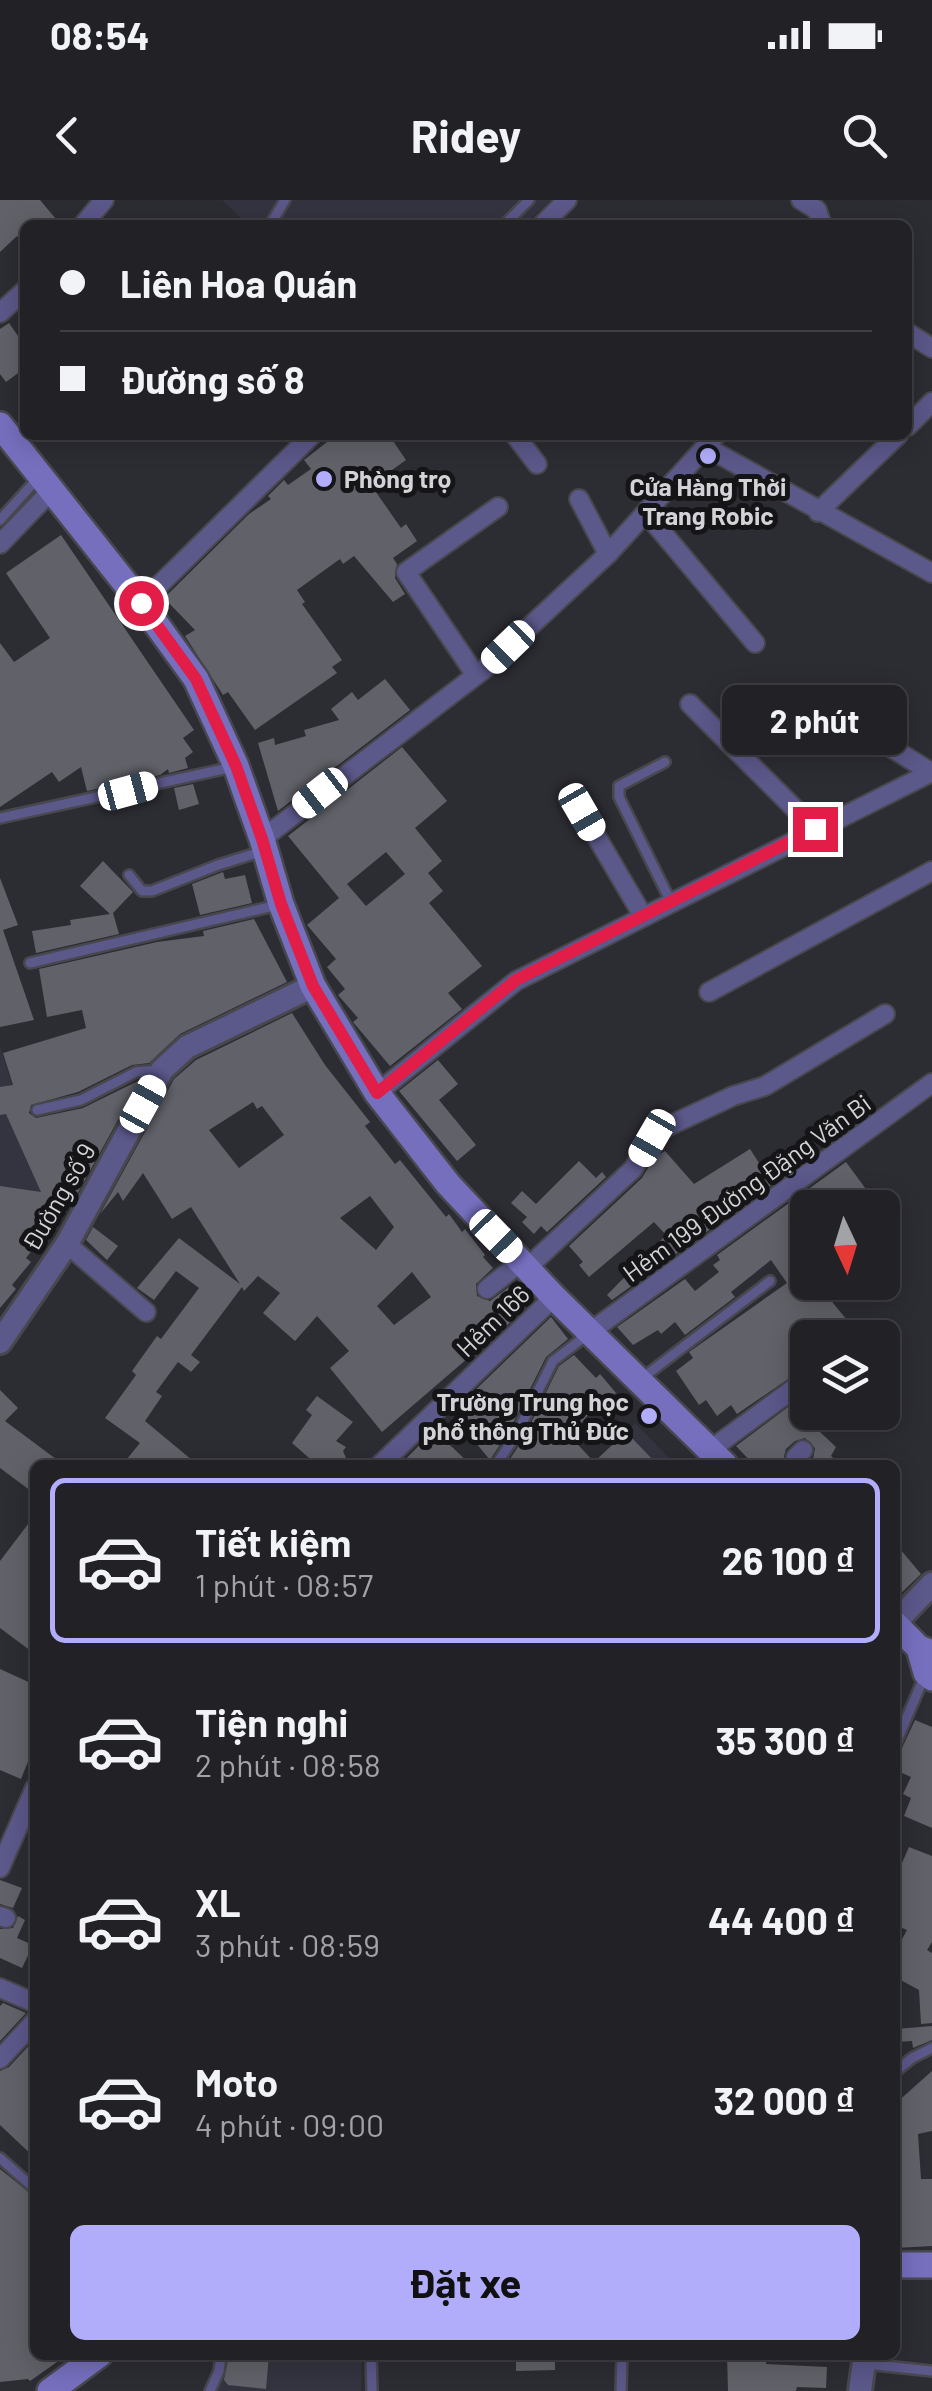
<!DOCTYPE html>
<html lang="vi">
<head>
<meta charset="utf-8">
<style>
	:root { --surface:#212126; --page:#29292e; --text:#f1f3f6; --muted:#a2a3a7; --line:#3e3e43; --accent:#b1adfa }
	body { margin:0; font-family:Barlow,sans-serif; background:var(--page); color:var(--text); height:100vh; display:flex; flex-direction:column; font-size:38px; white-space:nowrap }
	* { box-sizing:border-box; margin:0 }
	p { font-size:32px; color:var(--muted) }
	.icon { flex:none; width:55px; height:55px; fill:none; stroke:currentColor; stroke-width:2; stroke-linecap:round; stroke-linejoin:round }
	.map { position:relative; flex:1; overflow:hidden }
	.details { position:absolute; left:30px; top:1260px; width:870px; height:900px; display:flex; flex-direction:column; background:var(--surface); border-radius:15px; box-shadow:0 5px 25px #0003,0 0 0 2px var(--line) }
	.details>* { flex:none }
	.guide { position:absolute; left:20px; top:20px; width:892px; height:220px; border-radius:15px; box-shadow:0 5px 25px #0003,0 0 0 2px var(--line); display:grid; align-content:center; height:220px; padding:0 40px; background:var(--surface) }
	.needle { width:65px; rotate:176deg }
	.tools { position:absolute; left:790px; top:990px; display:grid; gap:20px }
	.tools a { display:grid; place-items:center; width:110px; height:110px; border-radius:15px; background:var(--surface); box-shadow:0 5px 25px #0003,0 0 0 2px var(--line); font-size:50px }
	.end { position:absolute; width:45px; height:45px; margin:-22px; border:12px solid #e11d48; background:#fff; box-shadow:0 0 0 5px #fff }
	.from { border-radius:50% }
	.bubble { position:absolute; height:70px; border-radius:15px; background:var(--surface); box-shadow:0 5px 25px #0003,0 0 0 2px var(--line); font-size:32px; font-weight:700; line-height:70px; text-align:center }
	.car { position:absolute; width:30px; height:60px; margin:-30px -15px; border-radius:12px; box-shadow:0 0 8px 2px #0007; background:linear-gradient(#fff 24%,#345 0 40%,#fff 0 76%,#345 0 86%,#fff 0) }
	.guide b { display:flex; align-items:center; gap:35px; height:95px; font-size:38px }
	.guide b+b { border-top:2px solid var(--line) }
	.guide i { width:25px; height:25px; background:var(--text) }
	ul { padding:18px 0 0; list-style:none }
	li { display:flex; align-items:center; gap:30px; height:165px; margin:0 20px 15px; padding:0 20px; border:5px solid transparent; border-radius:15px }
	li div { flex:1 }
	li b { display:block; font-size:38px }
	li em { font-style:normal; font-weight:700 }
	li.current { border-color:var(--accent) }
	li>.icon { width:90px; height:90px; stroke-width:1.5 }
	.cta { display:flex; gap:20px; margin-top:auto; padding:20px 40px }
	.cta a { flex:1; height:115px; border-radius:15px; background:var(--accent); color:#111; font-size:40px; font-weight:700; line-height:115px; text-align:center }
	.status { display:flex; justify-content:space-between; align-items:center; height:70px; padding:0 50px; background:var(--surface); direction:ltr }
	.status svg { height:28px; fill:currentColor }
	header { display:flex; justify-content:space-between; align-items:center; height:130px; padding:0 40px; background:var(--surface); font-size:45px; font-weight:700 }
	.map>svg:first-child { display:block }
	.built { fill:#343440 }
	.building { fill:#616169; fill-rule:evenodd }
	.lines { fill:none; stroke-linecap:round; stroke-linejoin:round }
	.service-casing { stroke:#47474d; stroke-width:14 }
	.minor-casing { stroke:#47474d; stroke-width:22 }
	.tertiary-casing { stroke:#47474d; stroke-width:28 }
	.secondary-casing { stroke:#47474d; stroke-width:30 }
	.service { stroke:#5b588a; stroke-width:9 }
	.minor { stroke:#5b588a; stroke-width:18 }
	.tertiary { stroke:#5b588a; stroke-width:22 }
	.secondary { stroke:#756fbe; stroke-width:25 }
	.route { stroke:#e11d48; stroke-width:12 }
	.poi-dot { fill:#b1adfa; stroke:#151518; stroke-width:4 }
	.labels { text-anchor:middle; stroke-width:10; stroke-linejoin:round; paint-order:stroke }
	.poi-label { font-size:25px; font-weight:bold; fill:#d3d3d7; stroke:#151518; text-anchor:start }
	.street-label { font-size:25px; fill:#d3d3d7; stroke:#151518 }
</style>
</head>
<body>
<div class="status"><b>08:54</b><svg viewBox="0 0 49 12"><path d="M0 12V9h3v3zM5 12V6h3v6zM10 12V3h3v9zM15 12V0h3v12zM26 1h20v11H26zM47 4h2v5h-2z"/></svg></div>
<header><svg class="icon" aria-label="back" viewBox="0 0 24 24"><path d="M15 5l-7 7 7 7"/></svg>Ridey<svg class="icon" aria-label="search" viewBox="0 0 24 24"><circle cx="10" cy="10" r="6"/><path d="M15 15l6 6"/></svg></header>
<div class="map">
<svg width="932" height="2191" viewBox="0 0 932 2191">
	<rect width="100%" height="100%" fill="#2c2c33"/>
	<g class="built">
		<path d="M222,0h329l-27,25h-276z"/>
		<path d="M0,846l49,157 -49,8z"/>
		<path d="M635,1223l41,42h-84z"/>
		<path d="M266,2155h96l-1,36h-146l7,-15 40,6z"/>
	</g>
	<g class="building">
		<path d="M0,0h40l21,25h-36v20l-8,-9 -17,16z"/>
		<path d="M9,123l16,23v22l-19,14 -6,-8v-45z"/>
		<path d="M336,235h14l4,7 10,-7h25l17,25 -35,25 30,43 5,-4 11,17 -24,17 4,6 -2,14 10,16 -12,8 -39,-46 -11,8 -3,-5 -43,31 8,12 -3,2 40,56 -10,7 5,6 -82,57 -27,-38 -5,3 -38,-59 10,-6 -31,-32 85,-84 22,-15 -3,-3 16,-16 4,5 23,-16 -7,-9z"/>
		<path d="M61,335l133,195 -11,8 10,14 -8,6 3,10 -19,5 -1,-4 -8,6 -73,16 -6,-24 -22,15 -7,-10 -52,35v-164l14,19 36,-24 -44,-65z"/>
		<path d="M385,479l25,31 -132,101 -20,-68 16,-5 1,7 31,-9 -2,-6 35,-10 -8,-11 21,-17 6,8z"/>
		<path d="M402,547l45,54 -32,27 27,33 -14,12 15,18 -14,12 53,63 -34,27 14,16 -72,57 -37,-44 5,-4 -20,-23 7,-6 -18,-22 9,-8 -29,-34 32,-27 -51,-62zM386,652l19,22 -39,32 -19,-22z"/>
		<path d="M193,584l6,20 -20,6 -5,-22z"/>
		<path d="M103,661l30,31 -20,21 6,21 -83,19 -4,-22 39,-6 -1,-5 40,-6 -30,-28z"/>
		<path d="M223,672l2,7 20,-4 7,28 -52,12 -8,-31z"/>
		<path d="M0,678l18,47 -15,5 31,90 -34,7z"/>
		<path d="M254,719l33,63 -107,52 -31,29 -17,2 -54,27 -47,13 -2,8 7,5 47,-10 57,-28 -65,118 -27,37 -2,-2 -20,25 5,4 -19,23 4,4 -16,19v-122l41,6 -35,-78 -6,1v-28l13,-2 -10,-32 83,-25 -4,-18 -35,7 -8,-48 118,-27 47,-6 -1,-5z"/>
		<path d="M292,813l33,52 45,57 -5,4 30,38 5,-4 46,57 3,-3 13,18 3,-3 20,26 -2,2 10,11 -17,16 1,12 13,5 19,-14 18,19 -57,55 -2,-3 -86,74 -52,-64 19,-17 -32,-35 -22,25 -32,-28 17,-20 -22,-17 -14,15 -2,-4 -51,68 9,7 -9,10 -13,-10 -22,30 6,4 -17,25 53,44h-76l18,-22 -35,-25 31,-43 -4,-4 25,-35 4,3 38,-51 -23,-17 -22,29 -17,-12 42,-50 61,46 -49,-77 -19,12 -29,-46 -20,28 -5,-9 -18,22 74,-135 22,-19zM253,902l4,7 5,-3 22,29 -45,33 -30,-38zM370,996l24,31 -18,23 -36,-32zM412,1072l19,25 -37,28 -17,-19z"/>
		<path d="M438,860l20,24 -19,16 37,45 -19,16 -58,-70z"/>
		<path d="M750,949l11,17 5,-2 11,17 -165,119 -5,-5 59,-60 -12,-13 -65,55 -10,-12 4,-3 -14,-16 73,-68 12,-20 11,-7 29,33z"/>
		<path d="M579,961l17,17 6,-6 4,5 -59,55 -6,-6 -7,8 -12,-12 5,-5 -16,-14 11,-12 14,13z"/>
		<path d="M846,962l28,38 -9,8h-57v74h8l39,48 -10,8h-37v17l-7,6 7,7v15l-6,-7 -8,-1 -57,39 -6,-9 -14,11 -11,-16 -7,5 -23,-34 17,-13 -4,-6 98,-69 -16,-23 -40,32 4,5 -50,38 -10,-13 -14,12 -3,-4 -25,15 -16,-18 68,-48 10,12 24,-19 -6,-7 7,-5 -3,-5z"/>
		<path d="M93,1027l25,19 -11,14 -21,-20z"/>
		<path d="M551,1117l17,22 -22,18 -37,74 -19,29 -29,-35 12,-16 -8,-9z"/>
		<path d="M574,1155l22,23 4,-4 16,19 -20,16 -2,-1 -24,28 24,26 32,-30 32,33h-152l17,-26 36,-73z"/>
		<path d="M0,1190l18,18 -13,13 59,44h-29v29l-35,-26z"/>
		<path d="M808,1192v20h26l-15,19 17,16 -5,9 11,9h-30l3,-17 -10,-10 -10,3 -9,8 -2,7 2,9h-32l-18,-19z"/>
		<path d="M317,1196l36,26 -17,19 10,6 -3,4 6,14h-32l-25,-22 20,-28 -6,-5z"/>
		<path d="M434,1230l17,16 20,19h-71z"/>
		<path d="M35,1315v139l-35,-26v-67z"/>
		<path d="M895,1343l26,31 -26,25z"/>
		<path d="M0,1469l35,16v59l-14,35 -21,-9z"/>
		<path d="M915,1520l17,7v101l-28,-12 7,-18 -8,-4 8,-17 -16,-7v-14l7,-8z"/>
		<path d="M909,1647l23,9v86l-5,8 5,3v70l-11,1 -2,-34 -24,-13v-25l12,-22 -12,-5v-46z"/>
		<path d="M0,1680l22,8 -9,20 -13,-4z"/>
		<path d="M18,1716l7,4 -8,18 16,7 -11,23 -22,-10v-29l13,-1z"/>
		<path d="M3,1803l23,10 -26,28v-35z"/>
		<path d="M932,1826v14l-19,8 -1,-7 -15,1 -1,-13z"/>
		<path d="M35,1839v119l-35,-33v-54l9,-4z"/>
		<path d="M932,1871v60l-14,3 3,45h11v67l-37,2v-144z"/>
		<path d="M0,1969l35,28v158h32l-37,26 -2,-2 -28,3z"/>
		<path d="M229,2155h40l-3,34 -38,-4 -4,-5z"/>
		<path d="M516,2155h39v15l-39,1z"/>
		<path d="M727,2155h39v9l61,3 -1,21 -29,-1 -1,4h-68z"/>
	</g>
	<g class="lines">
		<defs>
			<g id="service">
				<path d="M270,25l15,-25"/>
				<path d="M504,25l25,-25"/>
				<path d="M0,320l38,-42"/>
				<path d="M665,562l-46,24v11l52,105"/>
				<path d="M0,618l233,-51"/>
				<path d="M129,675l13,16h10l66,-26 45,-14"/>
				<path d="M30,763l248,-58"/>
				<path d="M37,910l44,-10 55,-28 23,-2"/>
				<path d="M641,1179l129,-98"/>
				<path d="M496,1265l20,-30 37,-74 34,-26"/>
				<path d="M895,1545l30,-70"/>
				<path d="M895,1872l17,-14 20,-10"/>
				<path d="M0,1958l35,31"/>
				<path d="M371,2155l1,36"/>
				<path d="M866,2164l66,7"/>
				<path d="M210,2191l9,-20 2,-16"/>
				<path d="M621,2191l1,-36"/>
			</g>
			<g id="minor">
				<path d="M801,0l16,10 5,15"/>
				<path d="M83,25l21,-25"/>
				<path d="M542,25l25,-25"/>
				<path d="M0,113l25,-23"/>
				<path d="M908,133l24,15"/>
				<path d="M908,226l24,-24"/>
				<path d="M515,235l22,29"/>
				<path d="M706,247l226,126"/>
				<path d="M579,299l29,55"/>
				<path d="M818,312l80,-77"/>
				<path d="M646,313l109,130"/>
				<path d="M0,344l50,-52"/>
				<path d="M141,403l171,-168"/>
				<path d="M475,474l-69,-102 92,-65"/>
				<path d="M816,501l113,70"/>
				<path d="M690,504l125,125"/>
				<path d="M582,612l61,104"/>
				<path d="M262,639l221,-169 125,-116 108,-119"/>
				<path d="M709,792l223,-121"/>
				<path d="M377,893l139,-112 416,-209"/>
				<path d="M67,1044l79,68"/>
				<path d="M527,1068l106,-99 19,-31 10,-9 71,-33 32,-10 120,-72"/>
				<path d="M487,1089l34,-27"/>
				<path d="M590,1132l342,-249"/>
				<path d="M710,1250l86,-63"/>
				<path d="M380,1265l174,-168"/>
				<path d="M800,1265l-4,-8 7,-7"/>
				<path d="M0,1668l35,-80"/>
				<path d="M0,1716l6,2"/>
				<path d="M0,1788l35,15"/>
				<path d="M0,1859l35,-38"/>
			</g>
			<g id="tertiary">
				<path d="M0,1142l67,-98 95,-174 25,-23 126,-61"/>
				<path d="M895,1423l37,-39"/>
				<path d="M860,2191l5,-36"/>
			</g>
			<g id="secondary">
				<path d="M0,225l141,178 55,76 40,87 26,73 19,65 32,82 64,107 71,91 106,113 171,168"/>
				<path d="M895,1424l24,24 13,5"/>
				<path d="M919,1448l7,25 6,5"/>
				<path d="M895,2065h37"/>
				<path d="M50,2191l49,-36"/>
			</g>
		</defs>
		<use href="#service" class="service-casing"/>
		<use href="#minor" class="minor-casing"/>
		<use href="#tertiary" class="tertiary-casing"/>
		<use href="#secondary" class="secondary-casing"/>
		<use href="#service" class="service"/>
		<use href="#minor" class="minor"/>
		<use href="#tertiary" class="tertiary"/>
		<use href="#secondary" class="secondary"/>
	</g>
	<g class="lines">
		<path class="route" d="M141,403l55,76 40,87 26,73 19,65 32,82 64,107 139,-113 299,-151"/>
	</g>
	<g class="poi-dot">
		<circle cx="708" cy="256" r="10"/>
		<circle cx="324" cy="279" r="10"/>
		<circle cx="649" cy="1216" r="10"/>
	</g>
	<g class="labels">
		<g class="poi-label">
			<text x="344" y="288">Phòng trọ</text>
			<text x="708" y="296" text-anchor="middle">Cửa Hàng Thời<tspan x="708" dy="29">Trang Robic</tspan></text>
			<text x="629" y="1211" text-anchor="end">Trường Trung học<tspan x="629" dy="29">phổ thông Thủ Đức</tspan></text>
		</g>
		<g class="street-label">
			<text transform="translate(747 988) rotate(-36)" y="9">Hẻm 199 Đường Đặng Văn Bi</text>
			<text transform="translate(59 997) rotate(-60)" y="9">Đường số 9</text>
			<text transform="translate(493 1121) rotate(-44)" y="9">Hẻm 166</text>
		</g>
	</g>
</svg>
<div class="tools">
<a><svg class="needle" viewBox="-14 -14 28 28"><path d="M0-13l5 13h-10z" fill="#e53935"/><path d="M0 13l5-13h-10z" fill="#a2a3a7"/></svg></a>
<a><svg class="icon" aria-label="layers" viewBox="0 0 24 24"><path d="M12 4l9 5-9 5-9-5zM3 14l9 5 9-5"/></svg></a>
</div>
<i class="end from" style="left:141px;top:403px"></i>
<i class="end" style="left:815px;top:629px"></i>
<div class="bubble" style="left:722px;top:485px;width:185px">2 phút</div>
<i class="car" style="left:508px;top:447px;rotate:226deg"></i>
<i class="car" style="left:128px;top:591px;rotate:75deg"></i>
<i class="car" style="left:320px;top:593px;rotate:232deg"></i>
<i class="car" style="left:582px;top:612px;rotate:150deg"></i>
<i class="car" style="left:143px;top:904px;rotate:29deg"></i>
<i class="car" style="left:652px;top:938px;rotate:210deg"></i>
<i class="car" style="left:496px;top:1036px;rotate:136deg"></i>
<div class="guide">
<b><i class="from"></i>Liên Hoa Quán</b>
<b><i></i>Đường số 8</b>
</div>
<section class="details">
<ul>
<li class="current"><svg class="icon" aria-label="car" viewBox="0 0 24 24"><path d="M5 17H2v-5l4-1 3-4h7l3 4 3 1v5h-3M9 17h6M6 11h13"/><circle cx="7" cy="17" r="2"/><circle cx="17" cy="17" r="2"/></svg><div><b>Tiết kiệm</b><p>1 phút · 08:57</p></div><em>26 100 ₫</em></li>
<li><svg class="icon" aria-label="car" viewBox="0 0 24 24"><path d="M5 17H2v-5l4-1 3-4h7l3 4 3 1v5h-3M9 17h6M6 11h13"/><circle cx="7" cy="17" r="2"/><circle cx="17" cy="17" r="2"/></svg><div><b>Tiện nghi</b><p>2 phút · 08:58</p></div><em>35 300 ₫</em></li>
<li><svg class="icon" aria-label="car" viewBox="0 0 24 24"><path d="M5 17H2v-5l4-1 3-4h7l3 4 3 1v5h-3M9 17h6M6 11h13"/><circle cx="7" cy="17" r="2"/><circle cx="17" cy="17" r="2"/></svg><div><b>XL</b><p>3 phút · 08:59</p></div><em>44 400 ₫</em></li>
<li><svg class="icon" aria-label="car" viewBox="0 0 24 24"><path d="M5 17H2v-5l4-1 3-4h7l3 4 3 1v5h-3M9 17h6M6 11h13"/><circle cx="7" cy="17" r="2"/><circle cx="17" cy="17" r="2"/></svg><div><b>Moto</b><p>4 phút · 09:00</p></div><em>32 000 ₫</em></li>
</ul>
<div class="cta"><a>Đặt xe</a></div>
</section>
</div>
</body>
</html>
